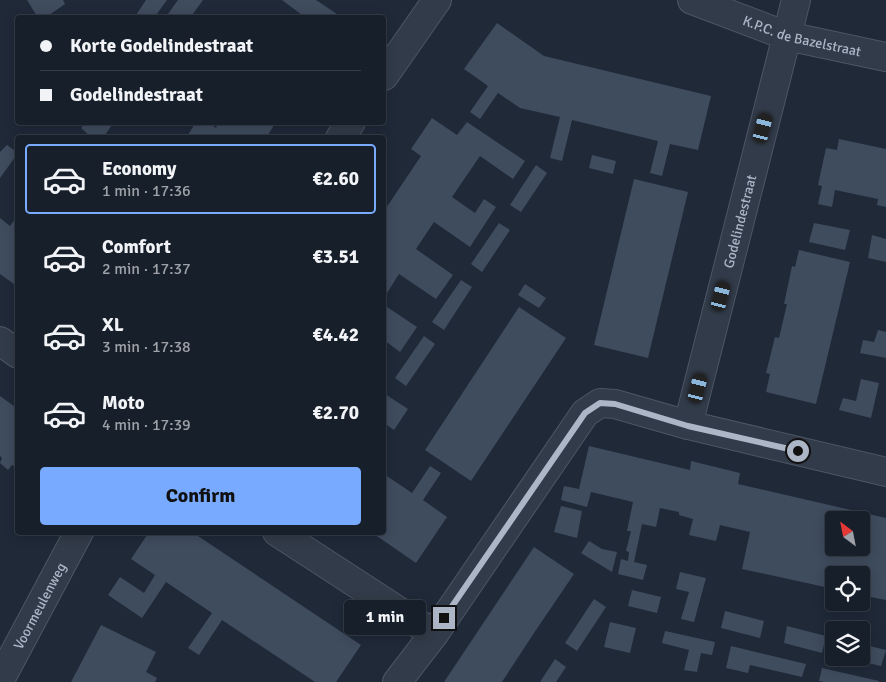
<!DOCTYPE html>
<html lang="en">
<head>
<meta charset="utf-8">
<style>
	:root { --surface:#171f2a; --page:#202732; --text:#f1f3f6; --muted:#9ea2a8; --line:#363d47; --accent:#78abff }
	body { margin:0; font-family:Signika,sans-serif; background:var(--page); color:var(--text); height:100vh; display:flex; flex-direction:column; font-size:19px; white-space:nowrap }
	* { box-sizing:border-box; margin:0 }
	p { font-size:16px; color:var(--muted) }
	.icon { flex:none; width:28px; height:28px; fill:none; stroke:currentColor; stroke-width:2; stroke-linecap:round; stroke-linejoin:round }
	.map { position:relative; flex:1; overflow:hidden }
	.side { position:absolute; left:15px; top:135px; width:371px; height:400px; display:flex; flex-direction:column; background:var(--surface); border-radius:5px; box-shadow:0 2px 12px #0003,0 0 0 1px var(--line) }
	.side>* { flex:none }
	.guide { position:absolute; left:15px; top:15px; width:371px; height:110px; border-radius:5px; box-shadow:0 2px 12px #0003,0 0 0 1px var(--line); display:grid; align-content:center; height:110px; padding:0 25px; background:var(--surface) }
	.needle { width:32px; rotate:328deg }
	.tools { position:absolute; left:825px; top:511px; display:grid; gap:10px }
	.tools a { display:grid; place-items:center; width:45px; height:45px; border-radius:5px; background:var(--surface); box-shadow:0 2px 12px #0003,0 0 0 1px var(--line); font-size:25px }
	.end { position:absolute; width:22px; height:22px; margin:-11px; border:6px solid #acb6c6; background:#111; box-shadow:0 0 0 2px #111 }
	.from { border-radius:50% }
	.bubble { position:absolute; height:35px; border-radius:5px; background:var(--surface); box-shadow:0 2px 12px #0003,0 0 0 1px var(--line); font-size:16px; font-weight:700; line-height:35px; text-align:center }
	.car { position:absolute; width:15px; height:30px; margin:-15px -8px; border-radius:6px; box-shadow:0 0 4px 1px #0007; background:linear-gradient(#222 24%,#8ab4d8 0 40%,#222 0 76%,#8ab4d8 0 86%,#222 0) }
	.guide b { display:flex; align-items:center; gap:18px; height:48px; font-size:19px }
	.guide b+b { border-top:1px solid var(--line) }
	.guide i { width:12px; height:12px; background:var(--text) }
	ul { padding:9px 0 0; list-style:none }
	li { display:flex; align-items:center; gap:15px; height:70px; margin:0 10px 8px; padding:0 15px; border:2px solid transparent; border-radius:5px }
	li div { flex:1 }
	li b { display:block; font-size:19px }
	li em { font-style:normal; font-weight:700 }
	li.current { border-color:var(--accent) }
	li>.icon { width:45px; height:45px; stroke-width:1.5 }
	.cta { display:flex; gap:10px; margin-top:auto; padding:10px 25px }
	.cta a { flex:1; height:58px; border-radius:5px; background:var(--accent); color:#111; font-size:20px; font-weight:700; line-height:58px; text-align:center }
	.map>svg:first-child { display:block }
	.building { fill:#3f4c5e; fill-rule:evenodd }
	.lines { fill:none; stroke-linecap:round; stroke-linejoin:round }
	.minor-casing { stroke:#4d5664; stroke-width:30 }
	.minor { stroke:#323b49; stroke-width:28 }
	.route { stroke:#acb6c6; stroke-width:6 }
	.labels { text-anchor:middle; stroke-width:4; stroke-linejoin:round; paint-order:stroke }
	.street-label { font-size:14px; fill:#acb6c6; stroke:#18212d }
</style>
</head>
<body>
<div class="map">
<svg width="886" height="682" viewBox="0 0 886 682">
	<rect width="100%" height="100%" fill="#1f2938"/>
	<g class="building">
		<path d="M27,0h36l2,4 -20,14h-7z"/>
		<path d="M146,0h21l-13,18h-20z"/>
		<path d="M178,0h25l-13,18h-17l-5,-4z"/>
		<path d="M282,0h34l27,18h-37z"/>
		<path d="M497,23l47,33 167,40 -13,54 -28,-6 -8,32 -12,-3 8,-32 -86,-21 -10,41 -12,-3 10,-41 -40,-9 -22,-15 -18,26 -10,-7 18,-26 -24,-17z"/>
		<path d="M432,118l25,17 10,-13 58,39 -12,18 -33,-23 -28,41 23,16 9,-14 12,8 -26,40 -36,-25 -18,27 37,26 -17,24 -37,-25 -15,24v-87l37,-55 -10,-7z"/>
		<path d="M86,122h28l-11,16h-11l-11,-10z"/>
		<path d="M196,122h11l9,6 3,-6h57l-10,16h-80z"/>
		<path d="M839,139l47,10v58l-9,-2 1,-6 -43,-9 -3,17 -14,-3 4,-18 -4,-1 8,-37 11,2z"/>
		<path d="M7,145l11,8 -18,25v-26z"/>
		<path d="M592,155l24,6 -3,13 -24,-6z"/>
		<path d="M536,165l11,8 -26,39 -11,-7z"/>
		<path d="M634,179l54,13 -40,166 -54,-13z"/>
		<path d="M18,215v72l-18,-13v-56l10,8z"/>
		<path d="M499,223l11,7 -28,42 -11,-8z"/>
		<path d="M814,223l36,7 -5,20 -36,-8z"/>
		<path d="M872,235l14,4v23l-18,-4z"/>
		<path d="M799,250l51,12 -34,142 -50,-12 4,-18 -4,-1 9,-36 4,1 8,-34h-3l8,-38 3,1z"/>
		<path d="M461,280l11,7 -28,43 -12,-8z"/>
		<path d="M525,284l21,14 -7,10 -21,-13z"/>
		<path d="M384,305l33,22 -17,25 -16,-12z"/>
		<path d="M519,307l47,31 -95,143 -46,-31z"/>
		<path d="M878,330l8,2v26l-26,-5 3,-13 11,2z"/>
		<path d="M424,336l11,8 -29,42 -11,-8z"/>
		<path d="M861,379l18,4 -8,35 -32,-8 4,-12 13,3z"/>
		<path d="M385,394l23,15 -14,21 -10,-7v-27z"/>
		<path d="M0,396l18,13v60l-6,-4 -4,5 -8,-7 2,-5 -2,-2z"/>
		<path d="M589,446l101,24 1,-9 49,12 -2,11 148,34v82l-25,-5v-20h-27v14l-92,-20 8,-37 -30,-7 -4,16 -27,-6 4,-16 -14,-4v-3l-19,-4 -4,19 -14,-3 -8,38 13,3 -4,15 -25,-6 3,-15 7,2 1,-9 -3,-1 5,-20h-4l6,-29 -42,-10 -4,15 -26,-7 3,-14 15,3zM834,520h27v28h-27z"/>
		<path d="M430,466l11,7 -18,27 24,17 -31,46 -45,-31h13v-58l28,19z"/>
		<path d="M561,506l21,5 -5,27 -23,-6z"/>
		<path d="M149,532h43l169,113 -25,37h-21l-93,-62 -23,35 -11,-7 24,-35 -46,-31 -24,36 -34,-23 12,-18 24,16 11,-18 -24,-16z"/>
		<path d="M589,541l13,8 15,3 -5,20 -31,-19z"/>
		<path d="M534,547l40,27 -40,59 -32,49h-58z"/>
		<path d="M680,572l26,6 -12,44 -13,-3 8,-27 -13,-3z"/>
		<path d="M632,590l29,7 -4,16 -29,-7z"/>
		<path d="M594,599l12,8 -29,44 -12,-8z"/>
		<path d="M725,611l39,10 -4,17 -39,-10z"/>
		<path d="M610,622l26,6 -6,25 -26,-6z"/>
		<path d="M101,625l55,27 -10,20 11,6 -2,4h-84z"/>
		<path d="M787,626l39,10 -4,17 -38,-10z"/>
		<path d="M665,631l50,11 -3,13 -11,-2 -4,19 -13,-2 5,-20 -27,-7z"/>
		<path d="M861,644l25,6 -5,16 -36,-8h16z"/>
		<path d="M731,646l75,18 -4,13 -52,-12 -2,8 -22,-5z"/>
		<path d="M555,659l11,8 -10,15h-16z"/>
		<path d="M822,668l57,13v1h-55l-5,-1z"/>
	</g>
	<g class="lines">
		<defs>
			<g id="minor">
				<path id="s1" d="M692,0l95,36 99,21"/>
				<path d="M384,76l53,-76"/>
				<path d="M340,138l11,-16"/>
				<path d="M0,341l18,13"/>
				<path id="s2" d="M688,425l108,-425"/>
				<path d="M277,532l157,102"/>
				<path id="s3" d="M0,680l79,-148"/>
				<path d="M397,682l37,-48 151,-221 15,-10 15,1 73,21 198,47"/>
			</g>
		</defs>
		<use href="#minor" class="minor-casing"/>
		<use href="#minor" class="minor"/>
	</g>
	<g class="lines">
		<path class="route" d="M444,618l141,-205 15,-10 15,1 73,22 110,25"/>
	</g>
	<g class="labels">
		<g class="street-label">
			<text dy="5" stroke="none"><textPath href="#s1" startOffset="116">K.P.C. de Bazelstraat</textPath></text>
			<text dy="5" stroke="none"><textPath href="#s2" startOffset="210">Godelindestraat</textPath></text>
			<text dy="5" stroke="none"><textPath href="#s3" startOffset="84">Voormeulenweg</textPath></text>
		</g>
	</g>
</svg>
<div class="tools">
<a><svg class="needle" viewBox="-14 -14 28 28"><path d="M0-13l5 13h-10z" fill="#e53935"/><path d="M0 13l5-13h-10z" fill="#9ea2a8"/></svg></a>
<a><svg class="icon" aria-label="locate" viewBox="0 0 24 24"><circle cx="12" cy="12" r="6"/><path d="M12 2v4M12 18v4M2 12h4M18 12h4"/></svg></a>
<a><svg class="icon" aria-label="layers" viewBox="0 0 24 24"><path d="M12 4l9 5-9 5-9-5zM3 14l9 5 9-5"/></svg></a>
</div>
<i class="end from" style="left:798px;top:451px"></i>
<i class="end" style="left:444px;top:618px"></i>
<div class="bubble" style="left:344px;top:600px;width:82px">1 min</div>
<i class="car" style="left:763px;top:128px;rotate:14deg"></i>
<i class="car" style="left:721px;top:296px;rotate:14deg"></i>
<i class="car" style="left:698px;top:388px;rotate:14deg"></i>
<div class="guide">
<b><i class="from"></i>Korte Godelindestraat</b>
<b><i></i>Godelindestraat</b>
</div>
<section class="side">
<ul>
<li class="current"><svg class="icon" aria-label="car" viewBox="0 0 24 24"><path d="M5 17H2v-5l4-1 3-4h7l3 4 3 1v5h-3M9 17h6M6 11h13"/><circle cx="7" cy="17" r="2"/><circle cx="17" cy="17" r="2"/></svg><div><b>Economy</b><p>1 min · 17:36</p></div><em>€2.60</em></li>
<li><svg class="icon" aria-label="car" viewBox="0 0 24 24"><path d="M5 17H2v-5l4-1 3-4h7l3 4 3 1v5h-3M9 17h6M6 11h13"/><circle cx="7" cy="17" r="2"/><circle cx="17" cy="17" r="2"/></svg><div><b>Comfort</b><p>2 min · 17:37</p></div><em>€3.51</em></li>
<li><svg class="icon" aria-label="car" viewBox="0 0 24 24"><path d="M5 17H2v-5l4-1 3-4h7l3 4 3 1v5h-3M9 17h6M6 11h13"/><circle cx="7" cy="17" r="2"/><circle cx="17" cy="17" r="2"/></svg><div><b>XL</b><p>3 min · 17:38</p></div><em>€4.42</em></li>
<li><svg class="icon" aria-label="car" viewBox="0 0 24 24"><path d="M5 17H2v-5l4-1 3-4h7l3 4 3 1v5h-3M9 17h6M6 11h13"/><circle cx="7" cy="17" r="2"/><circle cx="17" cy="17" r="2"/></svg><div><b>Moto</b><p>4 min · 17:39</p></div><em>€2.70</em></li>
</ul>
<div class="cta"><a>Confirm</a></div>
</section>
</div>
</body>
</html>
